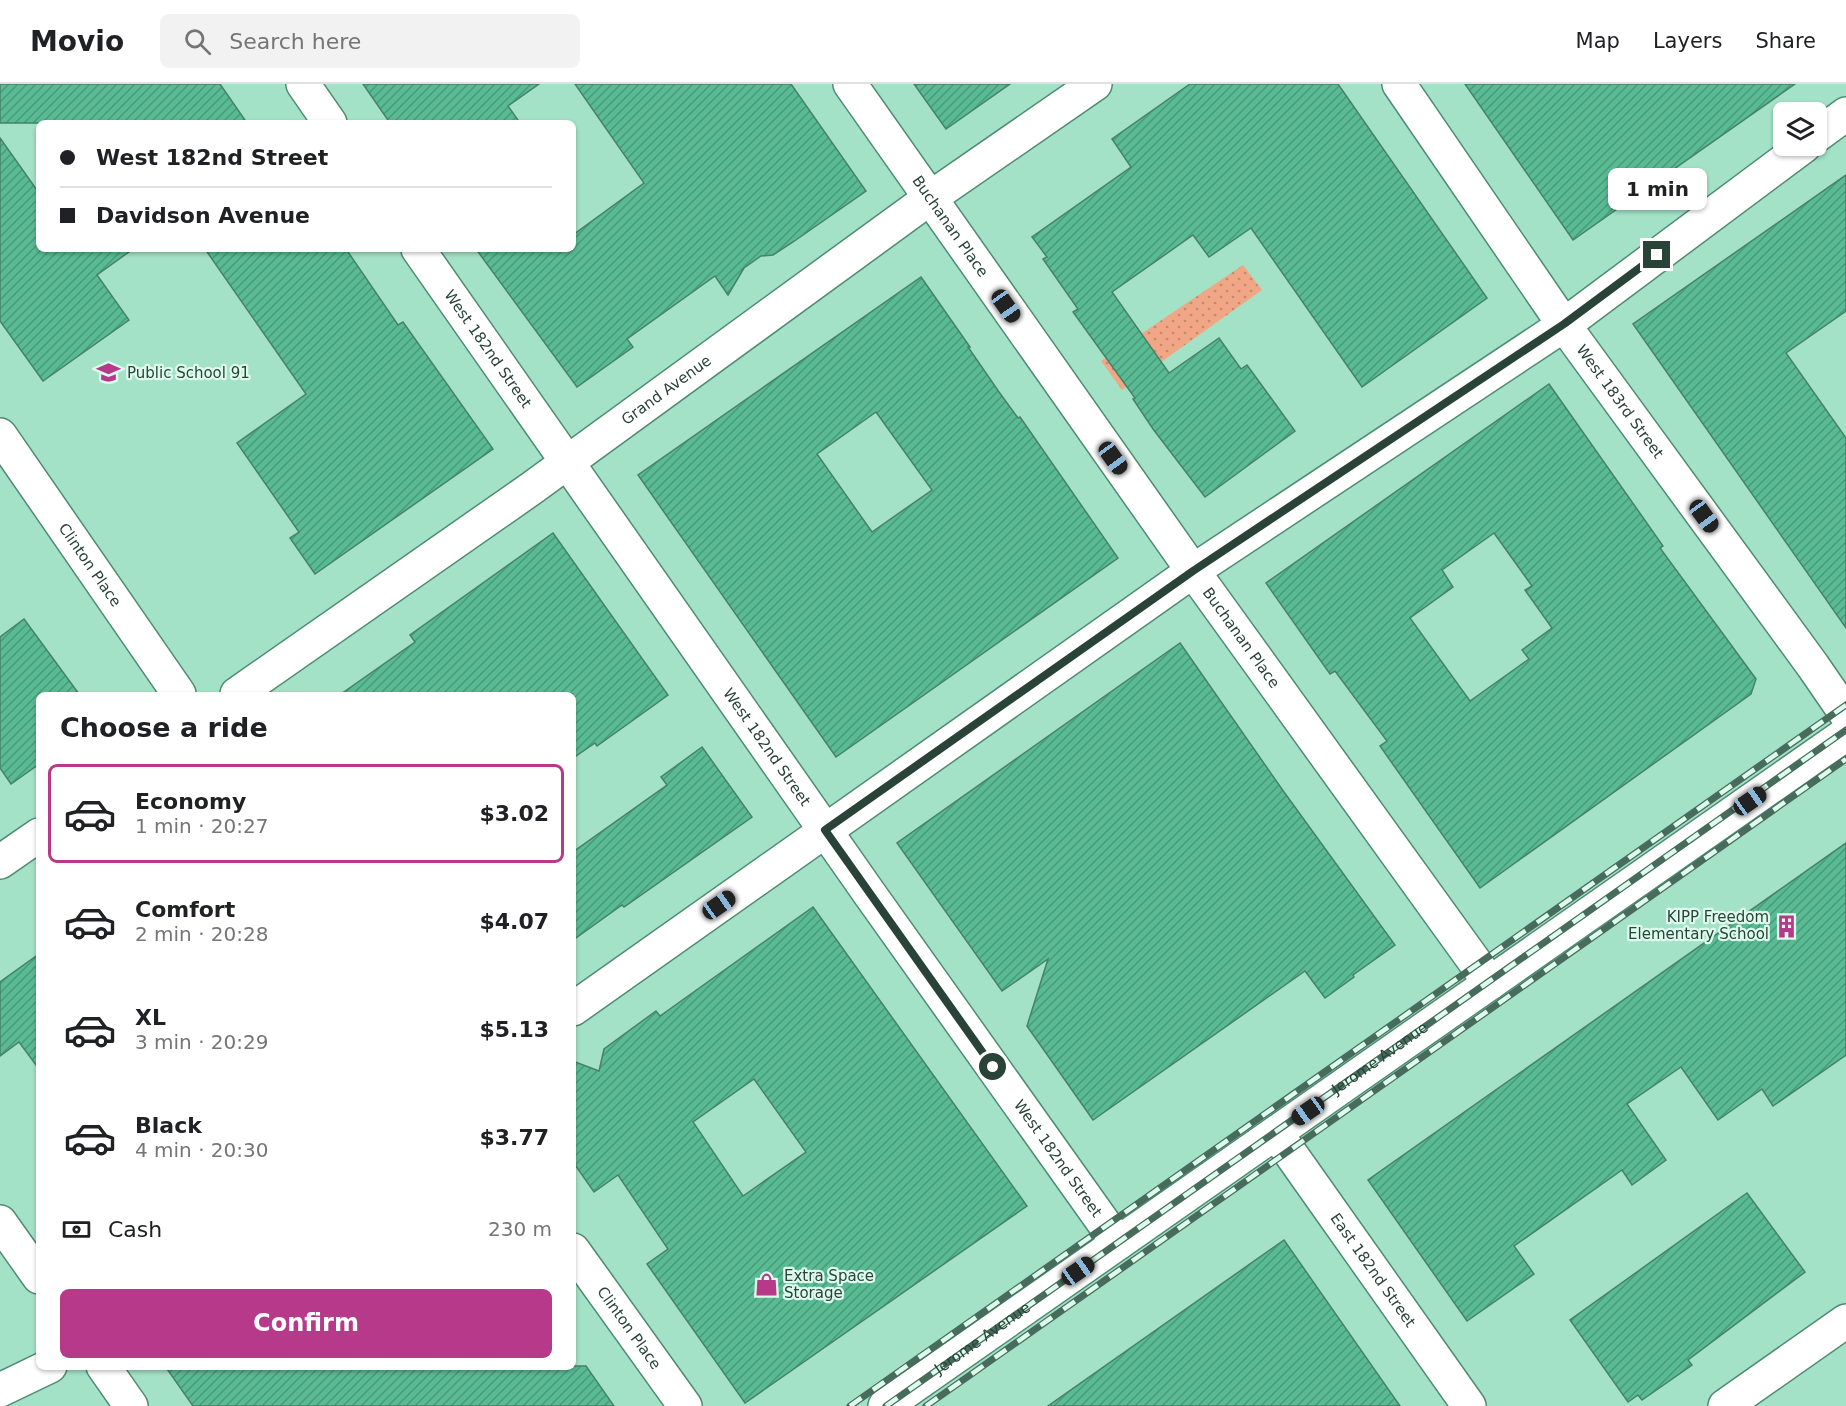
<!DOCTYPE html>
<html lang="en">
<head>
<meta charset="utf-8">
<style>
	:root { --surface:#fff; --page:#f2f2f2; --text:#202124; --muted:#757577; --line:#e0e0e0; --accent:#b73a8a }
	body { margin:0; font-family:"DejaVu Sans",sans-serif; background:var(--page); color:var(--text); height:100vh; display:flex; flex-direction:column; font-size:22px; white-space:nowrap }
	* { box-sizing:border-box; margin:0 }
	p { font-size:20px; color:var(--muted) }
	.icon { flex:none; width:33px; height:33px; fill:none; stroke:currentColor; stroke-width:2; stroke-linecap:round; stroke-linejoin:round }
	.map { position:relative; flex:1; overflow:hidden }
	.drawer { position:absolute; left:36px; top:608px; width:540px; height:678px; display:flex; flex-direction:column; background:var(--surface); border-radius:9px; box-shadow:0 2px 4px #0004 }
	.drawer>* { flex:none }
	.top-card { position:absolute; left:36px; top:36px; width:540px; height:132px; border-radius:9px; box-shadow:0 2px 4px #0004; display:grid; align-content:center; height:132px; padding:0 24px; background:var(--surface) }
	.tools { position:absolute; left:1773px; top:18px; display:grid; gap:12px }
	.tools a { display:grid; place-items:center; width:54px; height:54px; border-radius:9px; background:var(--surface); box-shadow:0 2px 4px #0004; font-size:30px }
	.end { position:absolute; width:27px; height:27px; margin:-14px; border:8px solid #294338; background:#fff; box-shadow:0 0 0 3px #fff }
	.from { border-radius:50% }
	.bubble { position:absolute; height:42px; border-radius:9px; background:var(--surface); box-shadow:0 2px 4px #0004; font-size:20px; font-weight:600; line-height:42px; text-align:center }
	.car { position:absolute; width:18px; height:36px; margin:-18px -9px; border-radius:8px; box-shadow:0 0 4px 2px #0007; background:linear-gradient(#222 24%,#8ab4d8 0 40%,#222 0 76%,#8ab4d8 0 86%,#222 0) }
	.top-card b { display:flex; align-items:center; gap:21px; height:57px; font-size:22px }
	.top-card b+b { border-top:2px solid var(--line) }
	.top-card i { width:15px; height:15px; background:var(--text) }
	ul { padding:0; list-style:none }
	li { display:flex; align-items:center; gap:18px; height:99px; margin:0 12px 9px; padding:0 12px; border:3px solid transparent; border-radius:9px }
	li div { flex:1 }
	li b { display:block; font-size:22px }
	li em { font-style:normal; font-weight:600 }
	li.current { border-color:var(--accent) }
	li>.icon { width:54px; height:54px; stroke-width:1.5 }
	h2 { padding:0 24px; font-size:27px; line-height:72px }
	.pay { display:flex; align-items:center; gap:15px; height:66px; padding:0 24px; font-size:22px }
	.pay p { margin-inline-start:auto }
	.action { display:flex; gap:12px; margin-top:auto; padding:12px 24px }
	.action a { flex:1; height:69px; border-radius:9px; background:var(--accent); color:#fff; font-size:24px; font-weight:600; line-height:69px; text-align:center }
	header { display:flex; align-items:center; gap:36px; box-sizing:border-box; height:84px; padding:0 30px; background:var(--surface); border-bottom:2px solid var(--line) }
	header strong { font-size:28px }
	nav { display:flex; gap:33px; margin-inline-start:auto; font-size:21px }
	.search { width:420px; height:54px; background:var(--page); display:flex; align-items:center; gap:15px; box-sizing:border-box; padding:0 21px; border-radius:9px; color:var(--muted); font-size:22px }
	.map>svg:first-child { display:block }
	.green { fill:url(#green-dots) }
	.building { fill:url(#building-hatch); stroke:#468269; stroke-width:1.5; fill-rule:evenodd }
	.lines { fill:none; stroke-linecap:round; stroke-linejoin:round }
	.minor-casing { stroke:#4f8b72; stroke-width:36 }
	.secondary-casing { stroke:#4f8b72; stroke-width:36 }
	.minor { stroke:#fff; stroke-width:33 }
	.secondary { stroke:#fff; stroke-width:33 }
	.rail-casing { stroke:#486c5c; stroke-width:7 }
	.rail { stroke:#dcfbec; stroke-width:4.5; stroke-dasharray:14; stroke-linecap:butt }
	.route { stroke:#294338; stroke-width:8 }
	.labels { text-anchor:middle; stroke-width:4.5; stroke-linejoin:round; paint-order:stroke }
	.street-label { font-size:15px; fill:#294338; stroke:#dcfbec }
	.poi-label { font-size:15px; fill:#294338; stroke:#dcfbec; text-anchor:start }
</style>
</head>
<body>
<header>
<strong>Movio</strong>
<div class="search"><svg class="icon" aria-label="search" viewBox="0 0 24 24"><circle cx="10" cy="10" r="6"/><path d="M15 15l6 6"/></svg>Search here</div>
<nav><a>Map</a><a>Layers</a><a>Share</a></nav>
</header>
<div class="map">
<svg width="1846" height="1322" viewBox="0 0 1846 1322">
	<defs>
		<pattern id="green-dots" width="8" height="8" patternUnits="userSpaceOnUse" patternTransform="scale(1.5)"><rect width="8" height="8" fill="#f1a786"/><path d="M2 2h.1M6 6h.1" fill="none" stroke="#c38a6f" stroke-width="1.8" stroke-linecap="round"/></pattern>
		<pattern id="building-hatch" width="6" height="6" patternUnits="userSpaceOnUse" patternTransform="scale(1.5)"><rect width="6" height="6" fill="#59bb94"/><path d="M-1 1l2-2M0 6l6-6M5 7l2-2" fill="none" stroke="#4a9a7a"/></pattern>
	</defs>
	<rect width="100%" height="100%" fill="#a3e2c6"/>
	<path class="green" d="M1243,181l19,25 -140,100 -21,-29z"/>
	<g class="building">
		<path d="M0,0h220l27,39h-247z"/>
		<path d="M363,0h176l-31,22 12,17h-130z"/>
		<path d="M575,0h216l75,107 -73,51 -20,13 -12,1 -17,12 -16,27 -13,-19 -88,63 6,8 -56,40 -101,-138h97v-14l71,-52z"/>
		<path d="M914,0h96l-64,45z"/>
		<path d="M1190,0h148l149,214 -125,89 -111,-159 -42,29 -16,-22 -81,57 57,81 50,-35 22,31 6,-4 48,66 -90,66 -52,-68 -20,-30 2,-1 -62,-86 5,-3 -35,-50 4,-2 -15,-20 99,-70 -19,-28z"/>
		<path d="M1465,0h330l-222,156z"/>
		<path d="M0,54l39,55v56h94l-36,26 32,45 -86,61 -43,-60z"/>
		<path d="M1846,91v136l-60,42 60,85v190l-213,-304z"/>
		<path d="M205,165h141l52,76 5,-3 90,127 -178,125 -25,-36 9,-6 -62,-89 69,-49z"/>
		<path d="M921,193l49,70h-2l31,45 19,26 2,-1 98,141 -282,199 -198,-282zM876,328l56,78 -60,42 -55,-78z"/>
		<path d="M1549,300l114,162 -3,2 96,131 -5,15 -271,194 -100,-142 7,-5 -52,-70 -5,3 -64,-91zM1494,449l38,53 -7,4 27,38 -30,22 7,9 -59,42 -60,-83 43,-31 -11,-17z"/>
		<path d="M553,449l115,162 -71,51 -2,-3 -22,15v-64h-232l74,-52 -5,-7z"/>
		<path d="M24,535l55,75h-40v70l-28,20 -11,-16v-131z"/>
		<path d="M1180,559l104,149 111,153 -42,30 1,2 -29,21 -20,-27 -212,149 -66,-94 21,-67 -46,32 -105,-148z"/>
		<path d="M702,663l50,70 -128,90 -2,-2 -49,35v-88l94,-67 -6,-8z"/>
		<path d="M1846,759v212l-73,51 -11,-17 -44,31 -37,-53 -54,37 39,56 -34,25 -10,-15 -108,76 20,28 -67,47 -99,-141z"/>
		<path d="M813,823l214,299 -282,197 -98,-139 21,-15 -50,-74 -24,17 -21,-30v-101l26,10 5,-22 52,-38 4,5zM754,995l52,73 -63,44 -50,-74z"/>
		<path d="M39,870v115l-20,-27 -19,14v-74z"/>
		<path d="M1747,1109l58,79 -117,88 4,5 -50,35 -4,-5 -10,7 -58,-82z"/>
		<path d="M1284,1156l116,166h-352z"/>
		<path d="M165,1282h421l28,40h-421z"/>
	</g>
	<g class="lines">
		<defs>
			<g id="minor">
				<path d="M303,0l27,39"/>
				<path id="s1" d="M850,0l343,487 297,412"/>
				<path id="s2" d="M1399,0l165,241 249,341 33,48"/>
				<path d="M1816,52l30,-22"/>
				<path id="s3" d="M418,165l451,644 249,350"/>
				<path id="s4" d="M0,351l179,259"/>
				<path id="s5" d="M237,610l295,-206 398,-290 165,-114"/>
				<path d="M0,778l39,-27"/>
				<path d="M573,925l620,-438 371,-246 240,-179"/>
				<path id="s6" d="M1276,1049l193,273"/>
				<path d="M0,1138l39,55"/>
				<path id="s7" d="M573,1166l112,156"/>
				<path d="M103,1282l28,40"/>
				<path d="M0,1306l50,-24"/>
				<path d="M1725,1322l121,-85"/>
			</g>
			<path id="secondary" d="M885,1322l961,-672"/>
		</defs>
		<use href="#minor" class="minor-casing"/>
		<use href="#secondary" class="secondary-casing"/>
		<use href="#minor" class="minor"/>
		<use href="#secondary" class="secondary"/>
		<defs>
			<g id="rail">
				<path d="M850,1322l996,-701"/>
				<path id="s8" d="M886,1322l960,-676"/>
				<path d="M926,1322l920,-647"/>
			</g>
		</defs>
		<use href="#rail" class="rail-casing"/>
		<use href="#rail" class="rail"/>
	</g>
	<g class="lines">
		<path class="route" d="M993,983l-168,-237 368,-259 371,-247 93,-69"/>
	</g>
	<defs>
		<symbol id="school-bare" viewBox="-9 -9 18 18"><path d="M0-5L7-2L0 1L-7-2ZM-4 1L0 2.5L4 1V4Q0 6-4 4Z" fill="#b73a8a" stroke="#dcfbec" stroke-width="2.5" paint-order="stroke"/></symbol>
		<symbol id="building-bare" viewBox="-9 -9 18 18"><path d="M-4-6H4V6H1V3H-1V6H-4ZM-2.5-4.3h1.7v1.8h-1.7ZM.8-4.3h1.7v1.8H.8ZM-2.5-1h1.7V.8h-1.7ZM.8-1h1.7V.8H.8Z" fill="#b73a8a" stroke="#dcfbec" stroke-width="2.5" paint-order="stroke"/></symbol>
		<symbol id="shop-bare" viewBox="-9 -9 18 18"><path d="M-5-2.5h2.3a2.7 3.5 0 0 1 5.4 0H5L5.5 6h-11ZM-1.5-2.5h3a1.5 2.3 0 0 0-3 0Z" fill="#b73a8a" stroke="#dcfbec" stroke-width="2.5" paint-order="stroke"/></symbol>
	</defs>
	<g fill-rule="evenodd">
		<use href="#school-bare" x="92" y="272" width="33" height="33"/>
		<use href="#building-bare" x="1770" y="826" width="33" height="33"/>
		<use href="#shop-bare" x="750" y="1184" width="33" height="33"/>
	</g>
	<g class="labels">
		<g class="street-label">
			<text dy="5" stroke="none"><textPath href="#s1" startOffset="174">Buchanan Place</textPath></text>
			<text dy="5" stroke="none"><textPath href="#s3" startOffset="122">West 182nd Street</textPath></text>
			<text dy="5" stroke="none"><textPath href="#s5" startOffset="526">Grand Avenue</textPath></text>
			<text dy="5" stroke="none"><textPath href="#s2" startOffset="387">West 183rd Street</textPath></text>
			<text dy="5" stroke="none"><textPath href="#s4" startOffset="158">Clinton Place</textPath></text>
			<text dy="5" stroke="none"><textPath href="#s1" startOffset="678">Buchanan Place</textPath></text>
			<text dy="5" stroke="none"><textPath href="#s3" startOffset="608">West 182nd Street</textPath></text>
			<text dy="5" stroke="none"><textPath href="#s8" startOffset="604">Jerome Avenue</textPath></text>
			<text dy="5" stroke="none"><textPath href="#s3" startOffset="1112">West 182nd Street</textPath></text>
			<text dy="5" stroke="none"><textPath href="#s6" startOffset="168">East 182nd Street</textPath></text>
			<text dy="5" stroke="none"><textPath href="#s7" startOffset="96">Clinton Place</textPath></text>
			<text dy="5" stroke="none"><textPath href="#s8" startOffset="118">Jerome Avenue</textPath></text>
		</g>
		<g class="poi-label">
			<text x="127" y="294">Public School 91</text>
			<text x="1769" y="838" text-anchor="end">KIPP Freedom<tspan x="1769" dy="17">Elementary School</tspan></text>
			<text x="784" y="1197">Extra Space<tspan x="784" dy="17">Storage</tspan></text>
		</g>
	</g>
</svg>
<div class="tools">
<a><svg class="icon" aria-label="layers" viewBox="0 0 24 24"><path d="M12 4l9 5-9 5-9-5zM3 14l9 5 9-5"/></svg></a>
</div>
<i class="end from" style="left:993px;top:983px"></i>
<i class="end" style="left:1657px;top:171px"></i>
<div class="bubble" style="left:1608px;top:84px;width:99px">1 min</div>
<i class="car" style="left:1006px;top:222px;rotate:145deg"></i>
<i class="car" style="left:1113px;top:374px;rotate:144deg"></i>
<i class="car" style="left:1704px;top:432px;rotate:144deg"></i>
<i class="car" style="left:1750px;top:717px;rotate:55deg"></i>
<i class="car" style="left:719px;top:821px;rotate:55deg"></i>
<i class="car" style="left:1308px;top:1027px;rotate:235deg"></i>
<i class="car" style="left:1078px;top:1187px;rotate:55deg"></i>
<div class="top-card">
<b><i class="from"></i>West 182nd Street</b>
<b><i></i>Davidson Avenue</b>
</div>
<section class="drawer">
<h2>Choose a ride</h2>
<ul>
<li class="current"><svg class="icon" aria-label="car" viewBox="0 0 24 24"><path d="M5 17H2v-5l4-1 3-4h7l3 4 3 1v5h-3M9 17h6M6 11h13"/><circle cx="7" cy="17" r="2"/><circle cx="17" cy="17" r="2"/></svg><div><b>Economy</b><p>1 min · 20:27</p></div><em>$3.02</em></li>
<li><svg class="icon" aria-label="car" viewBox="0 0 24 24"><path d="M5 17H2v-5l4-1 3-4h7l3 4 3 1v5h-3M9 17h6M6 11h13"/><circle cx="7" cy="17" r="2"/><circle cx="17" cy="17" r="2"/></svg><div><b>Comfort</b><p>2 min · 20:28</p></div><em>$4.07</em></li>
<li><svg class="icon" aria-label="car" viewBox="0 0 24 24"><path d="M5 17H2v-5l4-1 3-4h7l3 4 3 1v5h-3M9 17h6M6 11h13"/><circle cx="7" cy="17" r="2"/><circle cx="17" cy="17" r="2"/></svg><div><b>XL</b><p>3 min · 20:29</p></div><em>$5.13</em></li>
<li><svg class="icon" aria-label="car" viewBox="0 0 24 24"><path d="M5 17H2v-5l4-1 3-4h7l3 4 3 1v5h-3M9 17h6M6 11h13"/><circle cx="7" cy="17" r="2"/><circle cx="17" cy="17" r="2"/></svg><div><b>Black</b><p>4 min · 20:30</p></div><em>$3.77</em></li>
</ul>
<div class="pay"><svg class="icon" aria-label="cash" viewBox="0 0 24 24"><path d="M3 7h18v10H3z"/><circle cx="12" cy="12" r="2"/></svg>Cash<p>230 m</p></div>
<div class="action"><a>Confirm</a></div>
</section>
</div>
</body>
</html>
